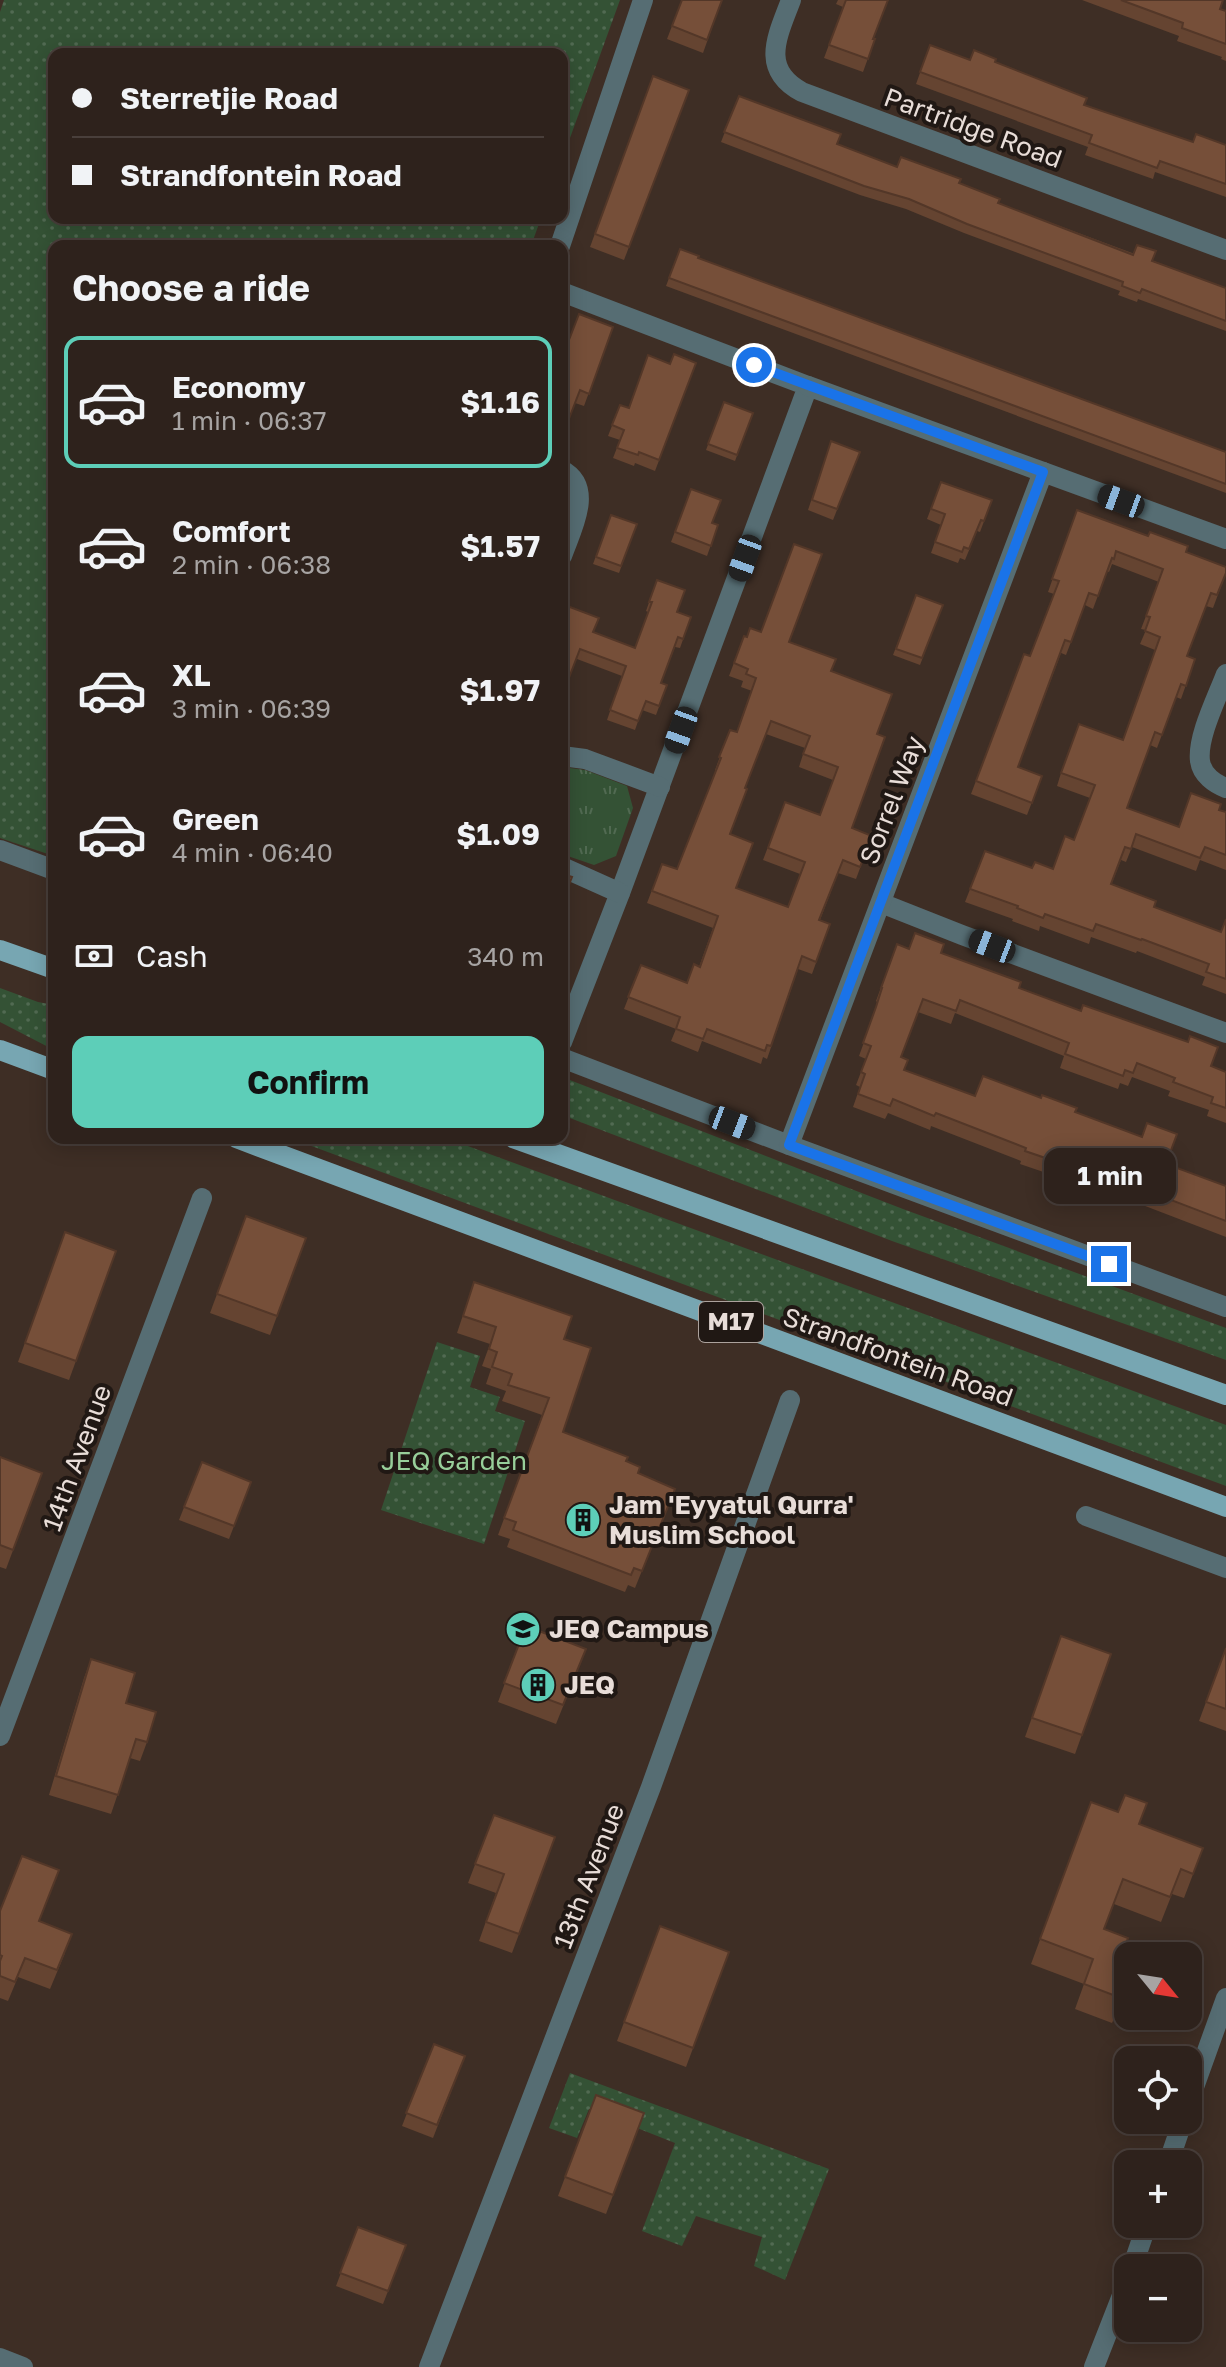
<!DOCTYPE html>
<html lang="en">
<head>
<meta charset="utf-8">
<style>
	:root { --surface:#2e221c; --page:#362a25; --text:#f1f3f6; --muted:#a7a4a3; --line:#493f3b; --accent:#5dceb8 }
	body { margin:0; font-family:"Golos Text",sans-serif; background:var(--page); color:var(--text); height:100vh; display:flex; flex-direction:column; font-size:30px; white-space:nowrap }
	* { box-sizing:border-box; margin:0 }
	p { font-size:26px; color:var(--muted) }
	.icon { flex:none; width:44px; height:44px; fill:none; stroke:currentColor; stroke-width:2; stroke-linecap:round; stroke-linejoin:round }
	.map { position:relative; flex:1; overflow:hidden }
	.panel { position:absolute; left:48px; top:240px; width:520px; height:904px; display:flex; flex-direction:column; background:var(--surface); border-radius:16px; box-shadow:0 4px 20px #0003,0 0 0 2px var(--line) }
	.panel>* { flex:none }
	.guide { position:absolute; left:48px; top:48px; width:520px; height:176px; border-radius:16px; box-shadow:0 4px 20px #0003,0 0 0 2px var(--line); display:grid; align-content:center; height:176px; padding:0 24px; background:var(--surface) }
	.needle { width:52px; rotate:120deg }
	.controls { position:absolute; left:1114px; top:1942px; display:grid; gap:16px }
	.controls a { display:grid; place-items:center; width:88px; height:88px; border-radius:16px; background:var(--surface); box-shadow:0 4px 20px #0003,0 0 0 2px var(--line); font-size:40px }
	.end { position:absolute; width:36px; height:36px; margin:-18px; border:10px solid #1a73e8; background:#fff; box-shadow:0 0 0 4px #fff }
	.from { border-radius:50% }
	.bubble { position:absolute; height:56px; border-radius:16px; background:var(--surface); box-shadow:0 4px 20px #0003,0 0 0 2px var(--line); font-size:26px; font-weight:700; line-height:56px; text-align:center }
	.car { position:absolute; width:24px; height:48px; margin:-24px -12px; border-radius:10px; box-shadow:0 0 6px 2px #0007; background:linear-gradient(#222 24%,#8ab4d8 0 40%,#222 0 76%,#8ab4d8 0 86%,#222 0) }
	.guide b { display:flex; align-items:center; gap:28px; height:76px; font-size:30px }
	.guide b+b { border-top:2px solid var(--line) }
	.guide i { width:20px; height:20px; background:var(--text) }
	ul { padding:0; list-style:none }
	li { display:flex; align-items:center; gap:24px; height:132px; margin:0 16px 12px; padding:0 8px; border:4px solid transparent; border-radius:16px }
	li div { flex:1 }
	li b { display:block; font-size:30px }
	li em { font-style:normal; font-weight:700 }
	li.current { border-color:var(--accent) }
	li>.icon { width:72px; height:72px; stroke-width:1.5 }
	h2 { padding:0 24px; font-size:36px; line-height:96px }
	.pay { display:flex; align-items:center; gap:20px; height:88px; padding:0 24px; font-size:30px }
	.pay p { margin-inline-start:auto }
	.cta { display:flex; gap:16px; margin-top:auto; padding:16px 24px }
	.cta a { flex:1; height:92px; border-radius:16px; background:var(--accent); color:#111; font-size:32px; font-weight:700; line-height:92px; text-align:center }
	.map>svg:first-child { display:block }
	.grass { fill:url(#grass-dots) }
	.park { fill:url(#park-tufts) }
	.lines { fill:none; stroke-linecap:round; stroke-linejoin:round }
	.minor { stroke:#566d73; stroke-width:20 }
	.major { stroke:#77a6b2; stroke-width:20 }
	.wall { fill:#654431; fill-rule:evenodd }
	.building { fill:#764f39; stroke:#533728; stroke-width:2; fill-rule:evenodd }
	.route { stroke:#1a73e8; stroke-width:10 }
	.labels { text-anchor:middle; stroke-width:8; stroke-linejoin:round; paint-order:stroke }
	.shield { fill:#201814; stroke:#aca29d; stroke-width:2 }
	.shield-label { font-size:24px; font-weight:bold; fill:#e8ddd8 }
	.street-label { font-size:26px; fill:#e8ddd8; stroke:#201814 }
	.park-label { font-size:26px; fill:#98cf9a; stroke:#201814 }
	.poi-label { font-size:26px; font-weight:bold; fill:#e8ddd8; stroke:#201814; text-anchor:start }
</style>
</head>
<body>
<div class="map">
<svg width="1226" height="2367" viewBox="0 0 1226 2367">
	<defs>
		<pattern id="grass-dots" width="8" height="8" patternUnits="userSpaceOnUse" patternTransform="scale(2)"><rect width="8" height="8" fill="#345235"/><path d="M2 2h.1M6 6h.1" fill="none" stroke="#516a52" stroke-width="1.8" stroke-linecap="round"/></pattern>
		<pattern id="park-tufts" width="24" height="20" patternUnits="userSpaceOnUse" patternTransform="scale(2)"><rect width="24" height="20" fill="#345235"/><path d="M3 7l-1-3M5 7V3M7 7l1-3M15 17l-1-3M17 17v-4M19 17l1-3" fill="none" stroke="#516a52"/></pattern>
	</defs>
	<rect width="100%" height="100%" fill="#3e2e25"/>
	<g class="grass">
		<path d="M4,0h616l-58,160v-106h-508v164h487l-10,28h-477v610l-54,-18v-826z"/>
		<path d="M0,988l38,14 16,3v45l-54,-28z"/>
		<path d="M562,1077l341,132 323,119v32l-334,-119 -330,-126z"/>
		<path d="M290,1138h156l780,287v61z"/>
		<path d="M437,1342l43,14 -10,31 30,10 -5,14 30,10 -41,123 -103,-34z"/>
		<path d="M570,2073l259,96 -44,111 -31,-14 8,-29 -66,-21 -14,30 -40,-15 33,-88 -86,-34 -12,29 -28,-10z"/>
	</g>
	<path class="park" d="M570,768l15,2 42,16 6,22 -17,48 -22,9 -32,-11v-79z"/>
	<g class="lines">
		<g class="minor">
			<path d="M791,0c-13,35 -32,69 11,92l424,158"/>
			<path d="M560,246l83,-246"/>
			<path d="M562,292l246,94 -188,507 -58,149"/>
			<path d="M808,386l235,86"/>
			<path d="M562,470c33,18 9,60 0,86"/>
			<path d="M1226,674c-9,24 -29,63 -26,87 2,14 15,23 26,27"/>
			<path d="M562,756l23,3 75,28"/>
			<path d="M0,850l54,20"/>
			<path d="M562,867l58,26"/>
			<path d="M881,903l81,32 264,98"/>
			<path d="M562,1058l227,87 437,162"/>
			<path d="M789,1145l254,-673 183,67"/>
			<path d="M1086,1516l140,52"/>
			<path d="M0,1736l202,-538"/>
			<path d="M1188,2104l38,-106"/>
			<path d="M1168,2164l15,-44"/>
			<path d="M1132,2268l15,-44"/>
			<path d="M0,2358l23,9"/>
			<path d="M429,2367l222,-580 139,-387"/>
			<path d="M1094,2367l34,-87"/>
		</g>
		<g class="major">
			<path d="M0,950l54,19"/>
			<path d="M0,1050l54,20"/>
			<path d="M236,1138l990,369"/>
			<path d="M513,1138l713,257"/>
		</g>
	</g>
	<g class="wall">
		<path d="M682,0h40l-19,53 -36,-14z"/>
		<path d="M838,0h50l-15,39h2l-12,33 -39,-14 19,-51 -7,-3z"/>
		<path d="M1082,0h141l-3,9 6,2v50l-5,-2 1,-2 -45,-16 2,-5z"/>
		<path d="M930,45l40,15 25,2 89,43 109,37 33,3v52l-71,-25 -2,7 -68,-24 3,-8 -172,-63z"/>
		<path d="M653,76l36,14 -65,170 -34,-13z"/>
		<path d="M739,96l98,48 60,23 62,16 39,20 228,85v43l-88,-32 -1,3 -19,-7 2,-4 -156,-58 -58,-24 -46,-14 -139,-53z"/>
		<path d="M680,249l18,9 528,194v41l-560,-207z"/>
		<path d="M613,327l-29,79 -9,-3 -13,35v-80z"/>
		<path d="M696,363l-41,108 -20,-8 -1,3 -21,-8 7,-18 -12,-4 12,-31 9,3 41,-44z"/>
		<path d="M724,402l29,11 -18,48 -29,-11z"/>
		<path d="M831,441l29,11 -27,68 -25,-10z"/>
		<path d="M941,482l51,18 -12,32 -3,-1 -12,29 -5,-2 -2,5 -27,-10 10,-28 -14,-6z"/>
		<path d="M691,489l21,34 6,2 -11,31 -36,-14z"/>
		<path d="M1077,510l109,42 40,21 -13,35 -7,-2 -19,50 8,3 -14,40 -5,-2 -19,51 -7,-3 -23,63 52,19 40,-17 7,2v58l-26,-10 -4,11 -64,-24 -6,15 -5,-2 -10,25 43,22 67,25 5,-13v75l-24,-9 3,-8 -68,-26 -1,2 -45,-16 -2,7 -49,-18 -1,5 -27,-10 1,-2 -48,-17 20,-51 47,17 21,1 21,-29 16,-42 -33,-12 4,-13 62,-33 32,-90 -15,-6 6,-14 -5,-1 18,-47 -47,-18 -3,8 -2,-1 -14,38 -8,-4 -19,50 -5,-2 -43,114 24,9 -15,39 -56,-21 53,-140 6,2 24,-62 -6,-2z"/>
		<path d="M611,515l26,9 -18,49 -26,-9z"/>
		<path d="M657,580l20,32 14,5 -11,31 -5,-1 -14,36 6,2 -11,30 -14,-5 -7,20 -28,-10 15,-44 -45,-17 -15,-55 31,28 42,16 13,-36 -2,-1z"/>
		<path d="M916,595l27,10 -23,60 -27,-10z"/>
		<path d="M744,636l45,6 42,29 46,63 -25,94 20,8 -16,43 -18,-6 -18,47 10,4 -18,50 -14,-5 -31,90 -4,-2 -2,7 -59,-23 -4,11 -27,-11 5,-12 -52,-20 17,-44 46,18 12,-16 14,-39 -66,-25 15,-39 15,5 39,-99h-1l15,-40 7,2 15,-41 -11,-4 2,-6 -14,-5zM766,734l39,14 -6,19 34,13 -13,35 -35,-13 -22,58 37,14 -12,33 -52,-19 -6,-54 15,-46z"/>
		<path d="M897,944l12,5 32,4 78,35 207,84v51l-19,-7 2,-6 -41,-14 2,-5 -38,-14 -4,9 -8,-3 -2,6 -58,-21 4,-12 -109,-43 -4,11 -33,-12 -17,45 3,13 71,26 100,16 91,52 60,22v51l-120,-46 -1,2 -85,-29 1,-3 -90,-35 -1,4 -42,-17 -3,6 -32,-12 7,-20 -4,-2 10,-26 -7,-3 13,-36 5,-18 -1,-1z"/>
		<path d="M246,1216l60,22 -36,97 -60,-22z"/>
		<path d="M65,1232l51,19 -47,129 -51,-18z"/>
		<path d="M474,1282l90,57 -1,93 63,29 12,12 37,16 -40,99 -7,-3 -3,7 -118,-45 3,-8 -12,-4 44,-120 -40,-14 4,-10 -20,-7 5,-15 -9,-3 8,-22 -33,-11z"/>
		<path d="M0,1457l42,16 -36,96 -6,-2z"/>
		<path d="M202,1462l49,20 -22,57 -50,-19z"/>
		<path d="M526,1626l60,23 -30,75 -58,-22z"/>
		<path d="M1061,1636l50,18 -36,100 -50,-17z"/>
		<path d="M1226,1648v83l-27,-10z"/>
		<path d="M91,1659l35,44 21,39 -7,19 -10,-3 -19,56 -62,-19 35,-117z"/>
		<path d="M1091,1802l48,22 64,24 -19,50 -12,-4 -11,28 -47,-18 -10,25 21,17 3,10v60h23l-3,8 -31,-12 -5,11 -37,-14 9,-25 -53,-20z"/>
		<path d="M494,1815l61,22 -43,116 -33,-12 17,-48 -28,-10z"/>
		<path d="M0,1911l40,10 25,32 -15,36 -32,-12 -10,24 -8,-3z"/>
		<path d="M660,1926l69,26 -43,115 -69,-26z"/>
		<path d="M434,2044l31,12 -32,82 -31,-12z"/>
		<path d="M596,2095l48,18 -38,101 -48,-18z"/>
		<path d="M358,2227l48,18 -23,59 -47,-18z"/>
	</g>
	<g class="building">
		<path d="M682,0h40l-15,40 -35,-14z"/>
		<path d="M846,0h42l-15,39h2l-7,20 -39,-14z"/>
		<path d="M1121,0h102l-3,9 6,2v33l-44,-16 1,-5z"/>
		<path d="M930,45l40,15 4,-10 22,9 -1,3 92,36 -3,7 109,37 3,-8 30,11v39l-66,-23 -3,7 -68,-25 3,-8 -172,-63z"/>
		<path d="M653,76l36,14 -60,157 -34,-13z"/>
		<path d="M739,96l102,38 -4,10 60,23 4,-10 60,22 -2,4 41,16 -2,4 135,52 4,-10 19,6 -4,10 74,27v33l-84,-32 -2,4 -18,-7 1,-4 -156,-58 -58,-25 -45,-13 -140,-54z"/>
		<path d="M680,249l19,7 -1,2 528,194v32l-557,-206z"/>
		<path d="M579,314l34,13 -24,67 -9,-4 -18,47v-79z"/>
		<path d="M674,354l22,9 -37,97 -20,-8 -1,3 -21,-7 7,-18 -12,-5 8,-20 9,3 19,-53 22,9z"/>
		<path d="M724,402l29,11 -16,42 -29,-11z"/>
		<path d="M831,441l29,11 -23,57 -25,-9z"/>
		<path d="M941,482l51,18 -8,21 -3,-1 -12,29 -5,-2 -2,5 -27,-10 10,-28 -14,-5z"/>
		<path d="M691,489l30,11 -9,23 6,2 -7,21 -36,-14z"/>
		<path d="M1077,510l71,26 2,-4 38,14 -2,6 40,15v6l-9,22 -6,-2 -24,63 8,3 -9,27 -5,-2 -19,51 -7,-3 -28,76 52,19 12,-34 30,11 -2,6 7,2v43l-21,-8 -5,11 -64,-24 -5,15 -6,-2 -14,37 45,17 -2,6 67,25 5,-13v60l-20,-7 3,-8 -67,-25 -1,1 -45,-16 -3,7 -48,-17 -2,4 -26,-10 1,-2 -48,-17 15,-38 47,17 3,-6 18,7 12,-33 9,4 21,-55 -34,-12 18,-49 44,16 37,-103 -15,-6 5,-14 -4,-1 17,-47 -47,-18 -2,8 -2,-1 -14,38 -9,-3 -18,49 -6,-2 -47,127 24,9 -10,27 -56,-22 48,-127 6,2 29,-75 -7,-2z"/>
		<path d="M611,515l26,9 -16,42 -25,-9z"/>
		<path d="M794,544l28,10 -33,88 47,17 -5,12 61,23 -15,40 8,3 -33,91 20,8 -12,31 -17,-7 -24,60 11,4 -14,38 -14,-6 -31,90 -4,-1 -2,6 -58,-22 -4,10 -27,-10 4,-12 -52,-20 13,-32 46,18 7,-19 6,3 18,-51 -66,-25 10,-27 15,5 44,-111 -2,-1 11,-27 7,2 19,-54 -10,-4 2,-5 -14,-6 10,-27 3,1 3,-9 11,4zM771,721l39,15 -7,18 35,13 -18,48 -35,-13 -17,46 37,14 -17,45 -52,-19 17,-45 -23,-9 17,-45 -2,-1z"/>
		<path d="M657,580l28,10 -8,22 14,5 -8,22 -5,-2 -17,46 6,2 -8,21 -13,-5 -8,20 -28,-11 16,-44 -46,-17 -18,47v-92l37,14 -6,14 42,16 17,-46h-3z"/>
		<path d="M916,595l27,10 -21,53 -26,-9z"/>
		<path d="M562,874l10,3 -10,26z"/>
		<path d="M915,933l29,11 -3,9 80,29 -2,6 62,23 2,-6 105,37 2,-6 28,11 -7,19 15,6v36l-15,-5 2,-6 -40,-15 2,-4 -38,-15 -4,10 -8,-3 -2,6 -58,-22 4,-11 -109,-43 -4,11 -33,-12 -22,58 7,3 -4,10 71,26 8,-20 58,22 1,-3 35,13 -2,4 67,25 5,-14 30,11 -11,30 60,22v35l-115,-44 -1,3 -85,-29 1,-3 -90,-35 -2,3 -41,-17 -3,7 -32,-12 7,-20 -4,-2 10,-26 -8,-3 13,-36 6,-19h-1l16,-44 12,5z"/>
		<path d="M246,1216l60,22 -29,78 -60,-22z"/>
		<path d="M65,1232l51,19 -40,110 -51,-18z"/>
		<path d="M474,1282l98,34 -8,23 27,9 -28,84 65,25 -2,4 14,6 -2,6 37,16 -33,82 -8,-3 -3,7 -118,-45 3,-8 -12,-4 45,-120 -41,-13 4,-11 -20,-7 5,-15 -8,-3 7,-22 -33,-11z"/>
		<path d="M0,1457l42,16 -29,77 -13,-5z"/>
		<path d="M202,1462l49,20 -17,44 -50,-19z"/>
		<path d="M526,1626l60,23 -23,56 -59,-22z"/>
		<path d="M1061,1636l50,18 -29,81 -50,-17z"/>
		<path d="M1226,1648v61l-20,-7z"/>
		<path d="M91,1659l44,14 -9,30 30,9 -9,30 -11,-3 -18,56 -62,-19z"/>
		<path d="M1125,1795l22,8 -8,21 64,24 -10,26 -12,-5 -11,28 -47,-18 -19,50 24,9 -3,8 27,10h-24v32l-2,-1 -5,11 -37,-14 9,-25 -53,-20 51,-137 27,10z"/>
		<path d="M494,1815l61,22 -36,97 -33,-12 18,-48 -29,-10z"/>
		<path d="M22,1856l37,14 -20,51 33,13 -15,36 -32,-12 -10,24 -15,-6v-15l2,-5 -2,-1v-44z"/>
		<path d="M660,1926l69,26 -36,96 -69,-26z"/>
		<path d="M434,2044l31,12 -28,69 -31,-12z"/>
		<path d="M596,2095l48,18 -31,82 -48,-18z"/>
		<path d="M358,2227l48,18 -18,46 -48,-18z"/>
	</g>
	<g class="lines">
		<path class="route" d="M754,365l289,107 -254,673 320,119"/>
	</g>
	<defs>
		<symbol id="building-disc" viewBox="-11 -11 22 22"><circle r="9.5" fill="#5dceb8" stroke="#201814"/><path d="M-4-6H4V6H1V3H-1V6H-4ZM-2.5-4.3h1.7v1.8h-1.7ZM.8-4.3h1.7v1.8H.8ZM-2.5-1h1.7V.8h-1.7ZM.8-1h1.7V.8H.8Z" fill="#111"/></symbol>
		<symbol id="school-disc" viewBox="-11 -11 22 22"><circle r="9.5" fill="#5dceb8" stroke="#201814"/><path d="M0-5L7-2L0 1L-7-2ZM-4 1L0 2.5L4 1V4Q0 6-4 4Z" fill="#111"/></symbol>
	</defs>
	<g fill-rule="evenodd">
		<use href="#building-disc" x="563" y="1500" width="40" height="40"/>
		<use href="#school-disc" x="503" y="1609" width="40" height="40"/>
		<use href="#building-disc" x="518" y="1665" width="40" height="40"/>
	</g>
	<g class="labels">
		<rect class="shield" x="699" y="1302" width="64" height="40" rx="6"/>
		<g class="shield-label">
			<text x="731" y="1330">M17</text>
		</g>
		<g class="street-label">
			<text transform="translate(973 128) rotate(20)" y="9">Partridge Road</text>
			<text transform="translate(892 800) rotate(-69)" y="9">Sorrel Way</text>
			<text transform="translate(898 1357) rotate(20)" y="9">Strandfontein Road</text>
			<text transform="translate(77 1458) rotate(-70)" y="9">14th Avenue</text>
			<text transform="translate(589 1876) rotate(-69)" y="9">13th Avenue</text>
		</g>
		<g class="park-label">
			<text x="454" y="1470">JEQ Garden</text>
		</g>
		<g class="poi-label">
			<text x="609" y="1514">Jam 'Eyyatul Qurra'<tspan x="609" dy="30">Muslim School</tspan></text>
			<text x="549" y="1638">JEQ Campus</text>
			<text x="564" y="1694">JEQ</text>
		</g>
	</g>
</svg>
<div class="controls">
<a><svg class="needle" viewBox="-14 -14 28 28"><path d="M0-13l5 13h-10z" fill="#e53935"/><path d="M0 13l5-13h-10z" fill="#a7a4a3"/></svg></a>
<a><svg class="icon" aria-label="locate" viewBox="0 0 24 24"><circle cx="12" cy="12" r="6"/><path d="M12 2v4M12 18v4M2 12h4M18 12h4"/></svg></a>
<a>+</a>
<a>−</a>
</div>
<i class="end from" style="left:754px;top:365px"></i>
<i class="end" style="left:1109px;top:1264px"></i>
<div class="bubble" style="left:1044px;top:1148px;width:132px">1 min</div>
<i class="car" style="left:1121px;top:501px;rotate:290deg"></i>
<i class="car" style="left:745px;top:558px;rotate:200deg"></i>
<i class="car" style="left:681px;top:730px;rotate:200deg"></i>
<i class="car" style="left:992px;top:946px;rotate:291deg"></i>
<i class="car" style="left:732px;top:1123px;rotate:111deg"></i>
<div class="guide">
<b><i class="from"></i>Sterretjie Road</b>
<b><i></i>Strandfontein Road</b>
</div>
<section class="panel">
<h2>Choose a ride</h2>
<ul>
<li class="current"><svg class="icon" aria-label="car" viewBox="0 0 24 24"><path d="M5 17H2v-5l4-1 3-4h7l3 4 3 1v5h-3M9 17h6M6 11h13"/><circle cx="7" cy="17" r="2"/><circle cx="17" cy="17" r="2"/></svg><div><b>Economy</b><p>1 min · 06:37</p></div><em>$1.16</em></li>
<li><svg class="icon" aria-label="car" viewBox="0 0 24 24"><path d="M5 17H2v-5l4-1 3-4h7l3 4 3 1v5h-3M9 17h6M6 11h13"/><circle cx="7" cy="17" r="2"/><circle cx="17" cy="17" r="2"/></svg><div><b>Comfort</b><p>2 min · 06:38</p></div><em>$1.57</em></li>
<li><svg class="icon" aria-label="car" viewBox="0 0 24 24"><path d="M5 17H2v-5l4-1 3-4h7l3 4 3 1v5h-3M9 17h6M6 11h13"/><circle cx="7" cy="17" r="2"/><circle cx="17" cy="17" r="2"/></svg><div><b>XL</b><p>3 min · 06:39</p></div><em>$1.97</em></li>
<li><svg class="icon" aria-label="car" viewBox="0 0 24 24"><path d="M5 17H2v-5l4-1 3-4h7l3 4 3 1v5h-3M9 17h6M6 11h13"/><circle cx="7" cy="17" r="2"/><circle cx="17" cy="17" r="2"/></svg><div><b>Green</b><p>4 min · 06:40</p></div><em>$1.09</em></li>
</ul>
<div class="pay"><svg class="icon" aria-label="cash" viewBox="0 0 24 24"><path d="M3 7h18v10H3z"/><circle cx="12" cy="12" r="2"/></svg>Cash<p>340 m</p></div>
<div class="cta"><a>Confirm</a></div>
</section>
</div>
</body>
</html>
